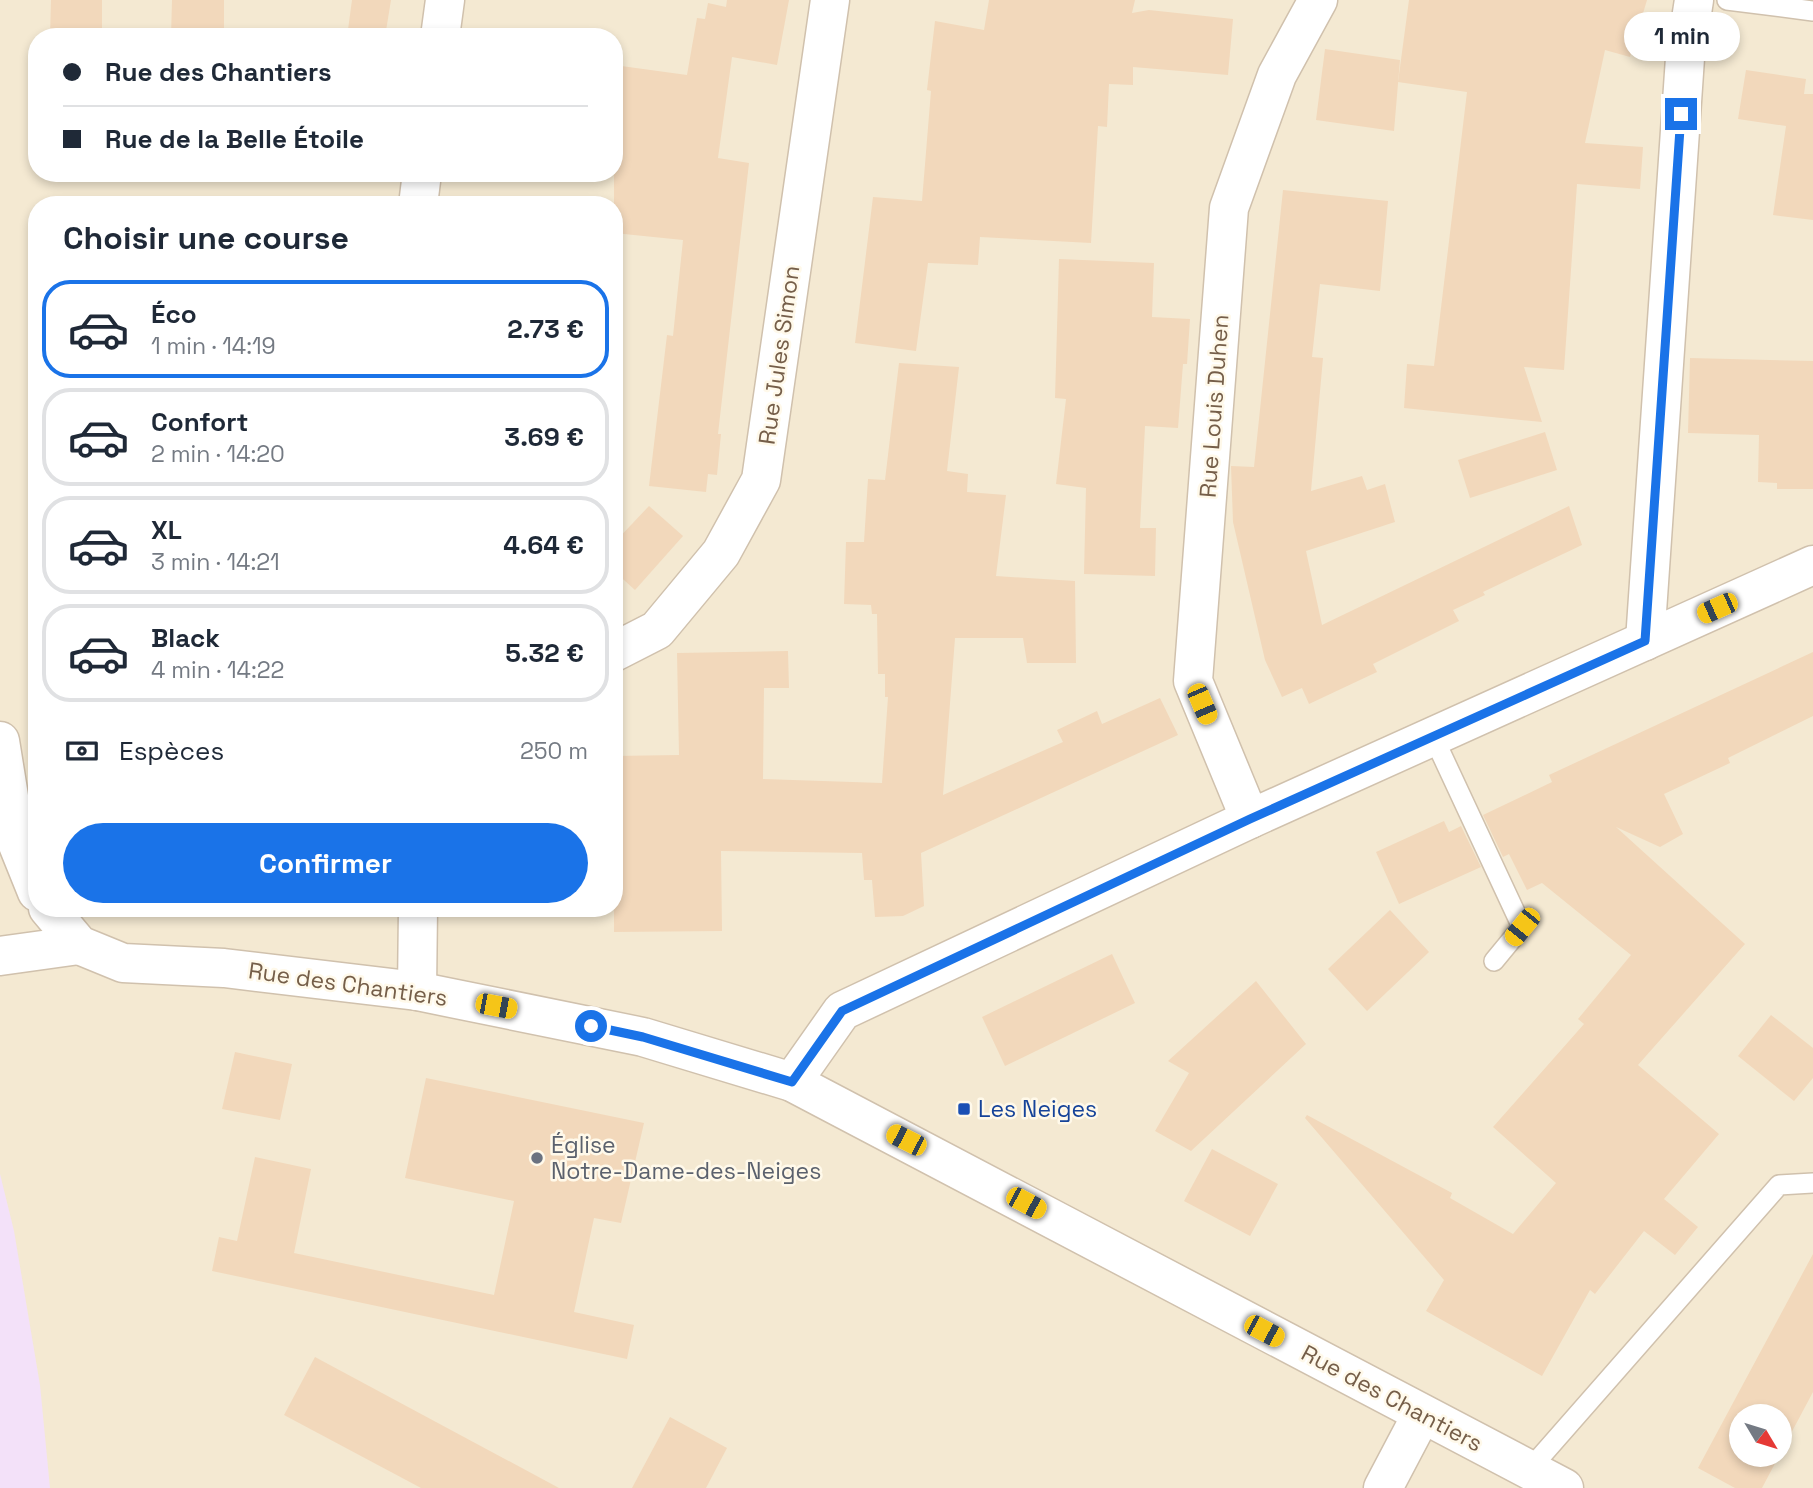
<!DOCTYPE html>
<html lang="fr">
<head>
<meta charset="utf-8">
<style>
	:root { --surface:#fff; --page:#f2f2f3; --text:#1f2937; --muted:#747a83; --line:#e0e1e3; --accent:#1a73e8 }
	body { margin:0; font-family:"Space Grotesk",sans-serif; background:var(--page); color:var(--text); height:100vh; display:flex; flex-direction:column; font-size:26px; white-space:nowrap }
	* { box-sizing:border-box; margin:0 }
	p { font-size:23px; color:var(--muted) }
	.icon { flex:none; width:38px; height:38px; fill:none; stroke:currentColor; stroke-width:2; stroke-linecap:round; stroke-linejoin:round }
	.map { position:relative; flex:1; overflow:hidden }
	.details { position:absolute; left:28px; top:196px; width:595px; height:721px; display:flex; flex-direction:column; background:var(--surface); border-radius:28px; box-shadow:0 4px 10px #0003 }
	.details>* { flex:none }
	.hud { position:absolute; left:28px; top:28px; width:595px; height:154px; border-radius:28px; box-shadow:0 4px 10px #0003; display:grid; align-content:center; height:154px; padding:0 35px; background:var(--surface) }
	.needle { width:46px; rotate:128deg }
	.fabs { position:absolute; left:1729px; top:1404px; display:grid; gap:14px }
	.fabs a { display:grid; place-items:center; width:63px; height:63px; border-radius:50%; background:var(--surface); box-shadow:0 4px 10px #0003; font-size:35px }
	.end { position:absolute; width:32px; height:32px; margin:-16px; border:9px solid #1a73e8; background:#fff; box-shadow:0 0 0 4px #fff }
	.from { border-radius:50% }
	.bubble { position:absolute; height:49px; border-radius:24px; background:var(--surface); box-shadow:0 4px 10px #0003; font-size:23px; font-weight:800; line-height:49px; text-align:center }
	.car { position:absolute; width:21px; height:42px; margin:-21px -10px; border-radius:9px; box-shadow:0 0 5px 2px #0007; background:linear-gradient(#f5c518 24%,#345 0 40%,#f5c518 0 76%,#345 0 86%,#f5c518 0) }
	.hud b { display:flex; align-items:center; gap:24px; height:66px; font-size:26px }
	.hud b+b { border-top:2px solid var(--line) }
	.hud i { width:18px; height:18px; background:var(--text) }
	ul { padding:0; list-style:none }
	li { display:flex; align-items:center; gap:21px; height:98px; margin:0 14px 10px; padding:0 21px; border:4px solid var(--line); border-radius:28px }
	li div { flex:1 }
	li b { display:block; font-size:26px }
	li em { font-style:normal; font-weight:800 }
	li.current { border-color:var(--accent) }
	li>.icon { width:63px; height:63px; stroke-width:1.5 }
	h2 { padding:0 35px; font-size:32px; line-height:84px }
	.pay { display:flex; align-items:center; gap:18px; height:77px; padding:0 35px; font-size:26px }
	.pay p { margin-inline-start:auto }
	.cta { display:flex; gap:14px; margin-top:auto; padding:14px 35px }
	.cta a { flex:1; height:80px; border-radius:42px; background:var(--accent); color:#fff; font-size:28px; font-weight:800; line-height:80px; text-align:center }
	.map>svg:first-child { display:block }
	.residential { fill:#f4e9d2; fill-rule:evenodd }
	.education { fill:#f3e1f9 }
	.building { fill:#f2d8bb }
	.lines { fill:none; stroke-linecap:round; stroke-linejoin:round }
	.lane-casing { stroke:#d0c1ad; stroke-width:22 }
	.street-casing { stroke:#d0c1ad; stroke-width:41 }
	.lane { stroke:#fff; stroke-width:19 }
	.street { stroke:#fff; stroke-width:38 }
	.route { stroke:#1a73e8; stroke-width:9 }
	.transit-dot { fill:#1a4fb4; stroke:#fff9ea; stroke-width:2.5 }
	.worship-dot { fill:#6b7280; stroke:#fff9ea; stroke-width:2.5 }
	.labels { text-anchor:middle; stroke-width:5; stroke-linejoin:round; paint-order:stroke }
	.street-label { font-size:23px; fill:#755e49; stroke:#fff9ea }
	.transit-label { font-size:23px; fill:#164399; stroke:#fff9ea; text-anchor:start }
	.worship-label { font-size:23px; fill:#5b616d; stroke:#fff9ea; text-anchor:start }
</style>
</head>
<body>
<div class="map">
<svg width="1813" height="1488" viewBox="0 0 1813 1488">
	<rect width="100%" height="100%" fill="#fcf6e4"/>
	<path class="residential" d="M0,0h1813v1488h-1813zM37,37h577v136h-577zM37,205h577v703h-577zM1741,1416h39v38h-39z"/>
	<path class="education" d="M0,1174l14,57 26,154 10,103h-50z"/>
	<g class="building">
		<path d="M51,0h51v37h-52z"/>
		<path d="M172,0h52v37h-53z"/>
		<path d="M352,0h39l-6,37h-38z"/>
		<path d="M727,0h62l-12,65 -45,-8 -14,101 31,5 -31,271h3l-4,41 -9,-1 -2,18 -57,-6 18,-151 6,1 10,-96 -69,-7v-168l73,10 10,-57 8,1 3,-16 18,4z"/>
		<path d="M989,0h146l-3,13 17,-3 84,9 -5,56 -95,-8v18l-24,-1 -2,43 -9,-1 -7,117 -111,-6 -2,28 -50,-2 -12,88 -61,-8 18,-146 49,4 9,-110 -4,-1 8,-69 49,9z"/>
		<path d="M1409,0h238l-17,57 -25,-7 -20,93 58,4 -3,42 -63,-5 -13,186 -40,-3 18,55 -138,-14 3,-44 27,2 33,-274 -69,-10z"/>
		<path d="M1325,49l75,11 -6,71 -78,-11z"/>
		<path d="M1746,70l60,9 -2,15h9v126l-40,-5 13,-89 -48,-7z"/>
		<path d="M1283,190l105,11 -8,90 -60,-7 -8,73 11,1 -12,133 51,-15 5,14 18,-6 10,38 -89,29 16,74 247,-119 13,39 -99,47 2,3 -32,15 6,11 -86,43 4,8 -68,32 -7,-16 -20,9 -17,-37 -32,-138 -2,-56 23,1z"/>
		<path d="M1059,259l95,4 -2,54 38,2 -3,45h-4l-5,64 -33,-2 -5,102h16l-1,48 -71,-2 2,-86 -30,-4 10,-85 -11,-1z"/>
		<path d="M1690,358l123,3v128h-36v-6l-19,-1 1,-47 -71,-2z"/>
		<path d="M899,363l60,4 -12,104 21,3 -1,18 39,3 -10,81 79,5 1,82h-49l-4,-25h-68l-12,157 120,-53 -6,-12 40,-19 5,13 58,-26 18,37 -257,118 3,53 -21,10 -28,1 -3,-37h-8l-2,-27 -141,-2 1,80 -108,1v-176l65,-1 -2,-102 111,-2 1,37h-25l-1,91 119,4 6,-86h-3v-23h-7l-1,-60h-5l-1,-9 -27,-1 2,-62h18l4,-63 17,1z"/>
		<path d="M1545,432l12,38 -87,28 -12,-38z"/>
		<path d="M649,506l34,30 -48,54 -21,-19v-28z"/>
		<path d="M1813,652v64l-85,42 2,5 -66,31 19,40 -23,13 -44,-20 129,117 -107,121 81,69 -55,65 34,28 -23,28 -31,-24 -49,63 -5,-4 -48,86 -116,-65 18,-31 -139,-162 2,-3 145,78 -2,5 63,36 43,-51 -63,-56 91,-103 -6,-5 53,-64 -89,-72 -15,7 -18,-36 -6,3 -20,-42 69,-33 -3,-7z"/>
		<path d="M1444,821l5,11 12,-6 20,41 -82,37 -23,-52z"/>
		<path d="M1390,910l39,42 -62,59 -39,-42z"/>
		<path d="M1112,954l23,49 -130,63 -23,-49z"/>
		<path d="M1256,981l50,63 -115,107 -36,-20 34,-58 -21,-12z"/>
		<path d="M1771,1015l42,33v30l-19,23 -56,-45z"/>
		<path d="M235,1052l57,12 -12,56 -58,-11z"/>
		<path d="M426,1078l218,45 -23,100 -27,-5 -20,94 60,13 -7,34 -415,-88 7,-34 18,4 18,-84 56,12 -17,84 200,42 20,-94 -109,-23z"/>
		<path d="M1212,1149l66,35 -28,52 -66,-35z"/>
		<path d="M1813,1254v138l-33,62v-38h-39v38h39l-18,34h-27l-37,-20z"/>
		<path d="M315,1357l244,131h-138l-137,-73z"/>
		<path d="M670,1417l57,31 -21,40h-74z"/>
	</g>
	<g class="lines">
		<defs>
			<g id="lane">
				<path d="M1727,0l86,11"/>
				<path d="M1433,736l89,191 -28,34"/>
				<path d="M1529,1470l250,-285 34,-2"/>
			</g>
			<g id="street">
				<path d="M440,37l5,-37"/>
				<path d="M418,205l4,-32"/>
				<path d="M1645,641l40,-583 9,-58"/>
				<path d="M614,652l43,-22 64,-77 40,-73 69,-480"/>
				<path d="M0,741l16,99 21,52"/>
				<path d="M1250,819l-57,-138 36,-473 48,-133 41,-75"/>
				<path d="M48,908l31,37 44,18 101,5 193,23 226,46 149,45 772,406"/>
				<path d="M0,956l79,-11"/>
				<path d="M417,991l1,-83"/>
				<path d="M792,1082l50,-71 408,-192 563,-254"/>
				<path d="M1383,1488l39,-74"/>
			</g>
		</defs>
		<use href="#lane" class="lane-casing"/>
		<use href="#street" class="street-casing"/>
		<use href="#lane" class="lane"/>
		<use href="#street" class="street"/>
	</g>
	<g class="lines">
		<path class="route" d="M591,1026l52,11 149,45 50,-71 408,-192 395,-178 36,-527"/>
	</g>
	<rect class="transit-dot" x="957" y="1102" width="14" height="14" rx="3.5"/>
	<circle class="worship-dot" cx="537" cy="1158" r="7"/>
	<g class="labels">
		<g class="street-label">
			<text transform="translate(779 355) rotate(-82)" y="8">Rue Jules Simon</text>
			<text transform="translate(1214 406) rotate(-86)" y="8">Rue Louis Duhen</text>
			<text transform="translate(348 984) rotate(8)" y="8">Rue des Chantiers</text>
			<text transform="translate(1392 1398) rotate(28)" y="8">Rue des Chantiers</text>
		</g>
		<g class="transit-label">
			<text x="978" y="1117">Les Neiges</text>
		</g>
		<g class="worship-label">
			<text x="551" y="1153">Église<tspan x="551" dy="26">Notre-Dame-des-Neiges</tspan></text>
		</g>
	</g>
</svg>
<div class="fabs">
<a><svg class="needle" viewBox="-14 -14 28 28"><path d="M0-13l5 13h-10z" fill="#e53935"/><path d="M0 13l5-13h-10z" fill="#747a83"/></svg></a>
</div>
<i class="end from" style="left:591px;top:1026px"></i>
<i class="end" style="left:1681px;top:114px"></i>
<div class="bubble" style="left:1624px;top:12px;width:116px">1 min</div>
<i class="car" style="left:1717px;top:608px;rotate:246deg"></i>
<i class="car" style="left:1202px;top:704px;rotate:157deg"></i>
<i class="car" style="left:1522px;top:927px;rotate:219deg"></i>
<i class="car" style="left:496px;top:1006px;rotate:101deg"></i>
<i class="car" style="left:906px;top:1140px;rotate:297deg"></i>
<i class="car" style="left:1026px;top:1203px;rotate:118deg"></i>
<i class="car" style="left:1264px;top:1331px;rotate:118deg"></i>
<div class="hud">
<b><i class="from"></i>Rue des Chantiers</b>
<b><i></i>Rue de la Belle Étoile</b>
</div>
<section class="details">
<h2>Choisir une course</h2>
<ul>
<li class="current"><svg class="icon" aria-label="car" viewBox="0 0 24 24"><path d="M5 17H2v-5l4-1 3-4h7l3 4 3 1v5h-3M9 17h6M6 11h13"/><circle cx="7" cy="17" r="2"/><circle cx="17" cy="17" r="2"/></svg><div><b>Éco</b><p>1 min · 14:19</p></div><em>2.73 €</em></li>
<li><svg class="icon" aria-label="car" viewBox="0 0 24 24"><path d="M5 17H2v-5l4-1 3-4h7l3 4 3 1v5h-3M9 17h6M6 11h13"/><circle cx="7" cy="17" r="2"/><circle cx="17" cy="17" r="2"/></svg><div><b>Confort</b><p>2 min · 14:20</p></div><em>3.69 €</em></li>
<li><svg class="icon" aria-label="car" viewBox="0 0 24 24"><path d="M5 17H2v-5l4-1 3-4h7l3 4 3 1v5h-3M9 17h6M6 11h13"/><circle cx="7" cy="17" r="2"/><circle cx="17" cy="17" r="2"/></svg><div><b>XL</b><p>3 min · 14:21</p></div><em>4.64 €</em></li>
<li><svg class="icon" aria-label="car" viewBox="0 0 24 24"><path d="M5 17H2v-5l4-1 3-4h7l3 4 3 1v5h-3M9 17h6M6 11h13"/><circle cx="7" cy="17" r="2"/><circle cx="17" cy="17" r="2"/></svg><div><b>Black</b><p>4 min · 14:22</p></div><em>5.32 €</em></li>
</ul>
<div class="pay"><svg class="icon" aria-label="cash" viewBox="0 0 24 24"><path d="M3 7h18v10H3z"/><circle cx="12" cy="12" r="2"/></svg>Espèces<p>250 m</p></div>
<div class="cta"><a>Confirmer</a></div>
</section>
</div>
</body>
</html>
